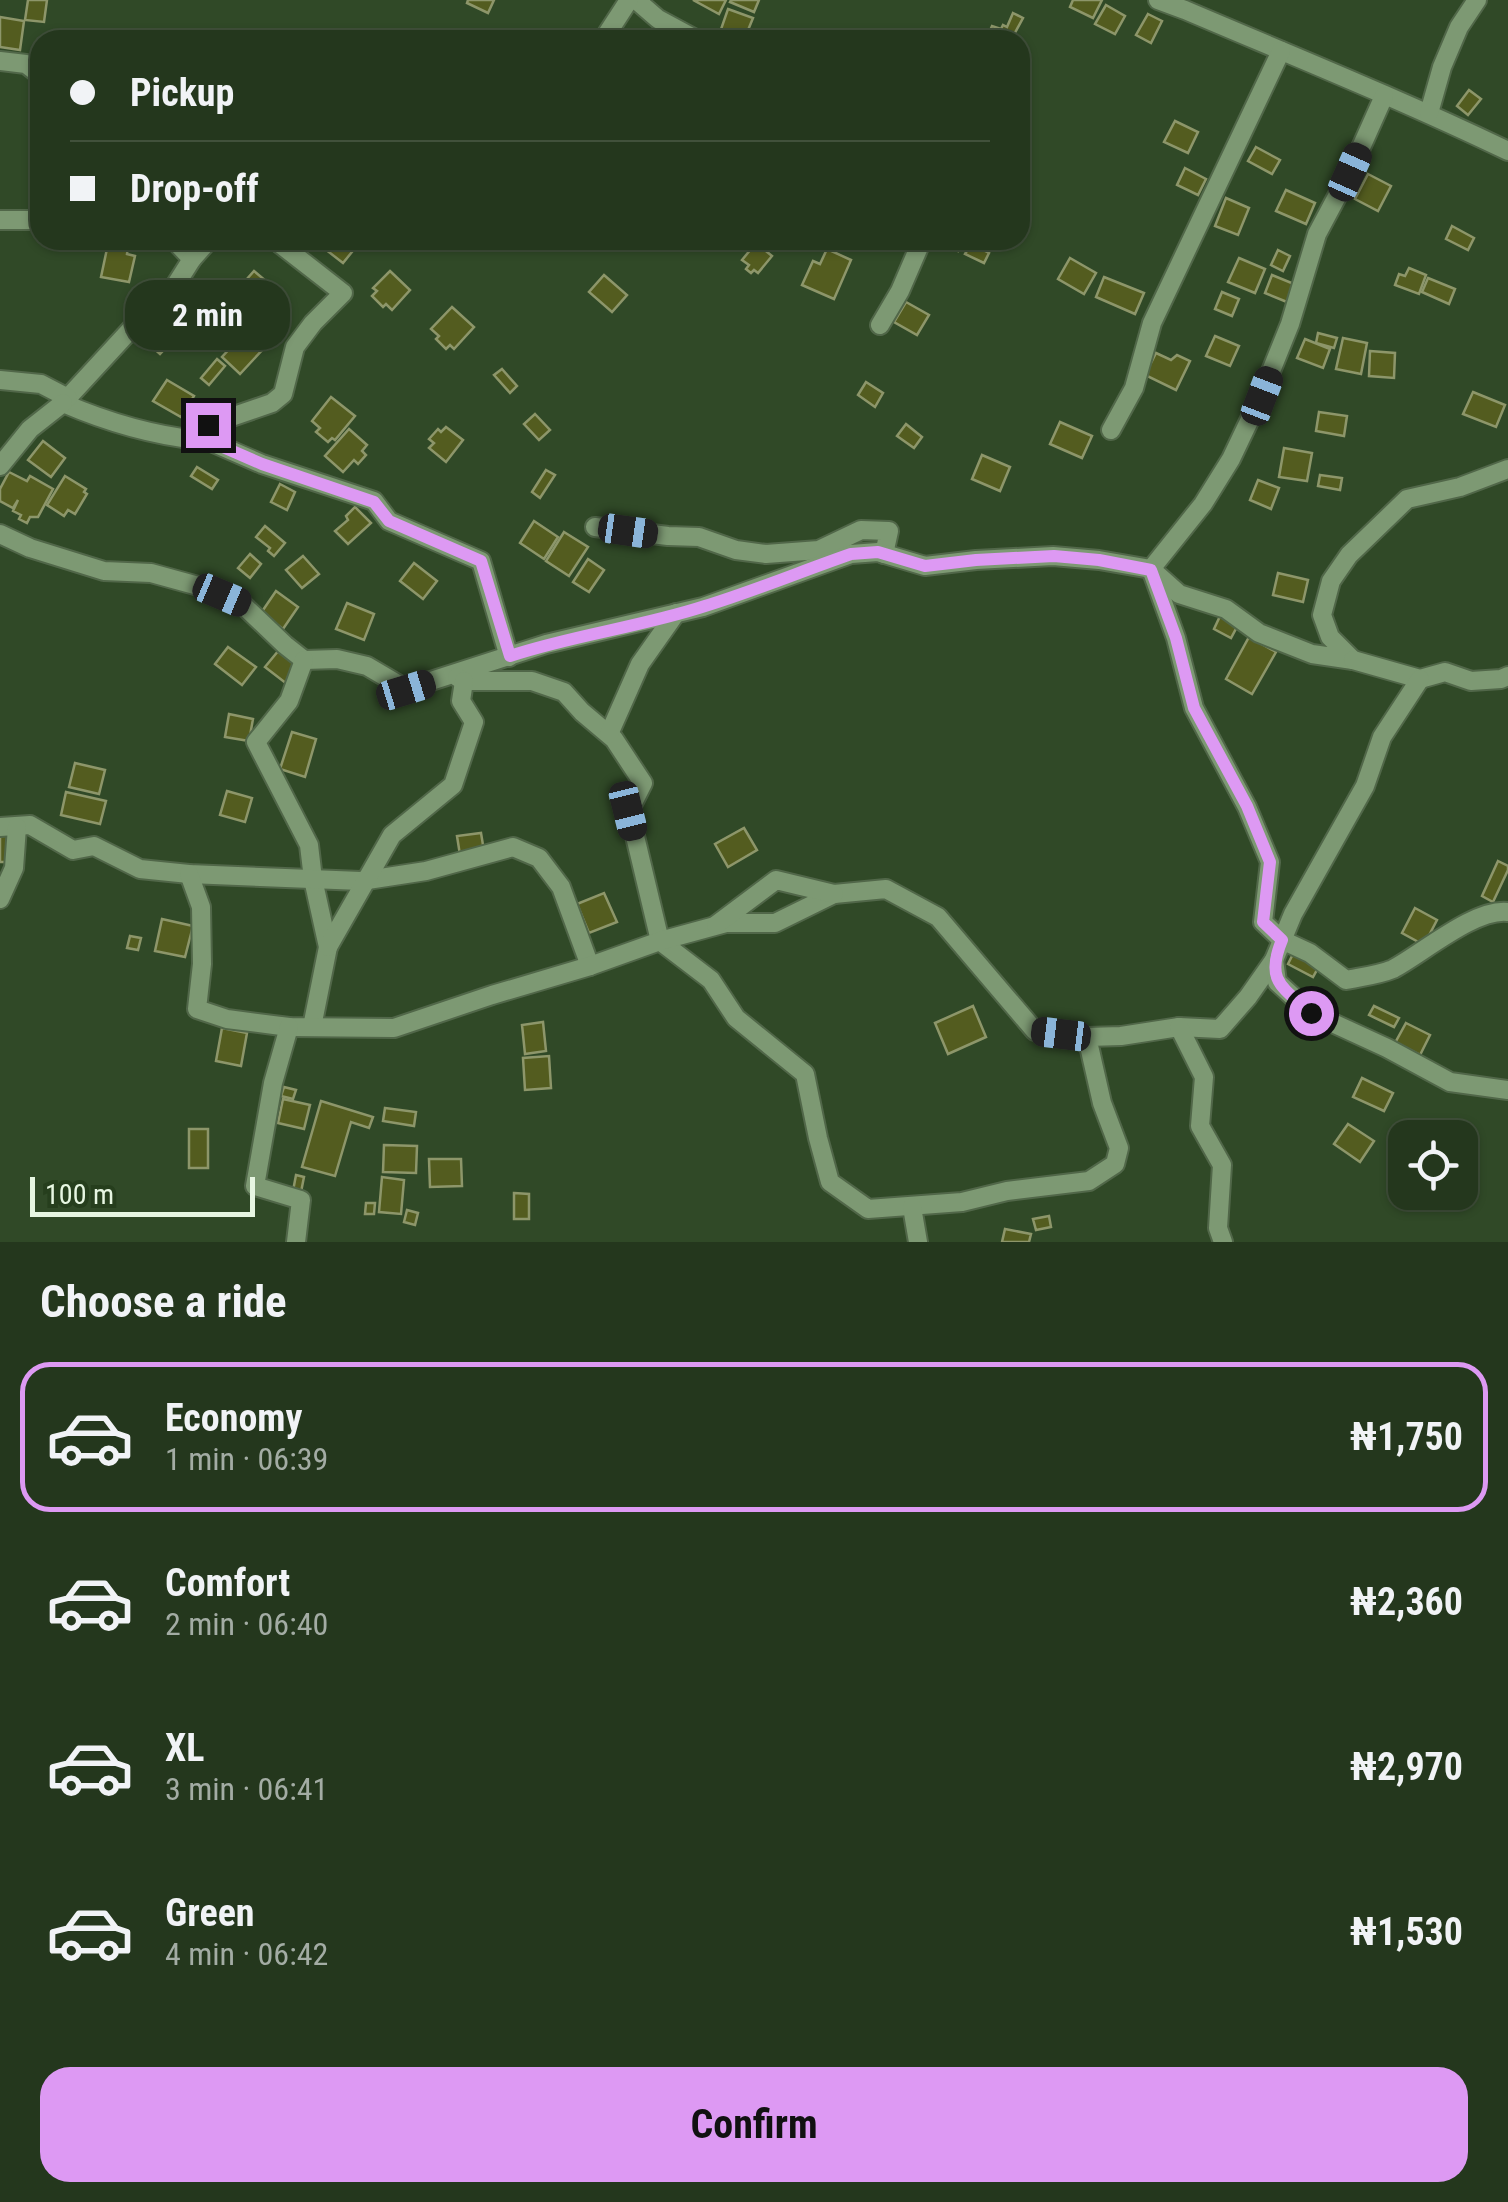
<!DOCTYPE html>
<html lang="en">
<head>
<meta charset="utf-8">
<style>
	:root { --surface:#24371d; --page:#2c3f26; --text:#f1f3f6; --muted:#a3aca4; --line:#41513b; --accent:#dd99f3 }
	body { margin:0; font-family:"Roboto Condensed",sans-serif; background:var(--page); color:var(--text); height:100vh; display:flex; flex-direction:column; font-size:38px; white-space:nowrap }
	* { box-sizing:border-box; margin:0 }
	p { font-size:32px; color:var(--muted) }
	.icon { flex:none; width:55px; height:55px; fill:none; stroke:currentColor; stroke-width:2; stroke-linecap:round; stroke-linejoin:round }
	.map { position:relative; height:1242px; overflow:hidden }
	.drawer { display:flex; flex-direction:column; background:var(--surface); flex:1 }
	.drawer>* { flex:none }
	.guide { position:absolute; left:30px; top:30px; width:1000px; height:220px; border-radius:30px; box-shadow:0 2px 8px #0004,0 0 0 2px var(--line); display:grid; align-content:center; height:220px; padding:0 40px; background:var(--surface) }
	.fabs { position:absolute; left:1388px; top:1120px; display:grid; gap:20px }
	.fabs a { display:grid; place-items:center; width:90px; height:90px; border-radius:20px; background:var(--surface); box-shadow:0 2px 8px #0004,0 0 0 2px var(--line); font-size:50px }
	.scale { position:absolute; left:30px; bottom:25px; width:225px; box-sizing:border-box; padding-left:10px; border:5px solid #e7f6e2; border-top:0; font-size:28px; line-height:35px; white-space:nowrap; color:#e7f6e2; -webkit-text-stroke:8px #263e1d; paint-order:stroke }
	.end { position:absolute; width:45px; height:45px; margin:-22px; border:12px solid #dd99f3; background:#111; box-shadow:0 0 0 5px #111 }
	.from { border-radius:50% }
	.bubble { position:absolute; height:70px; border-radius:30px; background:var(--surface); box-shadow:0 2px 8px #0004,0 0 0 2px var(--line); font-size:32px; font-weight:700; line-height:70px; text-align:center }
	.car { position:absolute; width:30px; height:60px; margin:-30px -15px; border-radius:12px; box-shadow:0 0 8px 2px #0007; background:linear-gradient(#222 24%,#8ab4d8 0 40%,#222 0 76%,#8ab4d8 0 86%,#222 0) }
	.guide b { display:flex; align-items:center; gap:35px; height:95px; font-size:38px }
	.guide b+b { border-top:2px solid var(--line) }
	.guide i { width:25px; height:25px; background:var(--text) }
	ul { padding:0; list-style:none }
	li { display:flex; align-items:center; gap:30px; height:150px; margin:0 20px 15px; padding:0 20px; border:5px solid transparent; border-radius:30px }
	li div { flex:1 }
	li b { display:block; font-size:38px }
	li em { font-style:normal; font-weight:700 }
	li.current { border-color:var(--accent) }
	li>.icon { width:90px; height:90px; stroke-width:1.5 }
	h2 { padding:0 40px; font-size:45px; line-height:120px }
	.primary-button { display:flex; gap:20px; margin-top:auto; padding:20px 40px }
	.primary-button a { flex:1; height:115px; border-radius:30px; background:var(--accent); color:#111; font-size:40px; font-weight:700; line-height:115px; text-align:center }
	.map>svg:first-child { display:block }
	.building { fill:#535c1f; stroke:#8d966a; stroke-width:2.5 }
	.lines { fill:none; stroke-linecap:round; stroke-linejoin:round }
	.street-casing { stroke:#516749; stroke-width:22 }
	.street { stroke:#7d9973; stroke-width:18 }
	.route { stroke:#dd99f3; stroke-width:12 }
</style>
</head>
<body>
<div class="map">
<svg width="1508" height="1242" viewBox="0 0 1508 1242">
	<rect width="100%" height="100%" fill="#304927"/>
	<g class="building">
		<path d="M28,0h19l-3,22 -19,-2z"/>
		<path d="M468,0h26l-6,13 -21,-10z"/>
		<path d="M693,0h33l-7,14z"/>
		<path d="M731,0h28l-5,12 -24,-10z"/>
		<path d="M1073,0h29l-9,18 -23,-11z"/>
		<path d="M1106,5l19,11 -10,18 -20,-10z"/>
		<path d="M728,9l25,9 -9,22h-13l-12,-5z"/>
		<path d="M1013,13l10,5 -12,22h-17l-7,-3 5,-11 9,3 2,-4 4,2z"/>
		<path d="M1148,14l14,7 -11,22 -15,-8z"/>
		<path d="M0,17l24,4 -4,29 -20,-3z"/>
		<path d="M1469,90l12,9 -13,16 -11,-9z"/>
		<path d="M1175,121l23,11 -10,21 -24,-11z"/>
		<path d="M1256,147l24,13 -8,14 -24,-13z"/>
		<path d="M1185,168l21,11 -8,16 -21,-10z"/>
		<path d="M1368,174l23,12 -13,25 -23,-12z"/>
		<path d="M1286,190l29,13 -9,21 -30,-13z"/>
		<path d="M1226,198l23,10 -11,27 -23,-9z"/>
		<path d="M1452,226l22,12 -6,12 -22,-11z"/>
		<path d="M332,240h26l2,2 -17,21 -18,-14z"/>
		<path d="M936,240h27l-5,11z"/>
		<path d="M756,243l16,13 -14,17 -4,-3 -3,3 -5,-4 3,-4 -7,-5z"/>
		<path d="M108,244l20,3 -1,7 8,2 -6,26 -28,-5z"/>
		<path d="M971,244l18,9 -5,10 -19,-9z"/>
		<path d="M827,249l24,11 -17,39 -32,-14 11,-24 7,3z"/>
		<path d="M1278,250l12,6 -7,15 -12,-6z"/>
		<path d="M1070,258l26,15 -12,21 -26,-15z"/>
		<path d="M1239,258l26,11 -10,24 -27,-11z"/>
		<path d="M1409,268l17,7 -7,19 -24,-9 4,-11 6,2z"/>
		<path d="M254,271l12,10 -20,22 -8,-7 3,-4 -2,-4z"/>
		<path d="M390,271l20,19 -18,20 -6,-6 -3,3 -11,-11 5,-5 -4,-3z"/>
		<path d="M604,275l23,20 -15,17 -23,-20z"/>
		<path d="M1272,275l22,9 -7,18 -22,-9z"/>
		<path d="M1104,277l40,16 -9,21 -39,-17z"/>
		<path d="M1428,278l27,11 -6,15 -27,-12z"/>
		<path d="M1222,292l17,7 -7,17 -17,-7z"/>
		<path d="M906,302l23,13 -12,20 -23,-13z"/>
		<path d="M452,307l22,20 -20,22 -4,-4 -4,4 -10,-10 3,-3 -8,-7z"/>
		<path d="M168,310l18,16 -26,28 -18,-16z"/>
		<path d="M247,330l18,17 -25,27 -18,-17z"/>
		<path d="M1318,333l19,5 -3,10 -18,-5z"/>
		<path d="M1215,336l24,10 -9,20 -24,-10z"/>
		<path d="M1343,338l24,5 -6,31 -25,-5z"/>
		<path d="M1305,339l25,10 -7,19 -26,-10z"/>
		<path d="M1370,351l25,2 -1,25 -25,-2z"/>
		<path d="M1156,353l15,7 6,-5 13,6 -14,29 -31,-15z"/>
		<path d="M217,359l8,7 -16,19 -8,-7z"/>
		<path d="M502,369l15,17 -7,7 -16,-18z"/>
		<path d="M167,380l27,16 -13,21 -28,-16z"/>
		<path d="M866,382l17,11 -8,14 -17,-12z"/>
		<path d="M1473,392l32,13 -9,22 -33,-13z"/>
		<path d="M331,397l24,19 -20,24 -3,-2 -4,4 -12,-10 4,-4 -8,-7z"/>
		<path d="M1319,412l28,4 -3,20 -28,-5z"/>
		<path d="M535,414l15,16 -11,10 -15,-16z"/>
		<path d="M1060,422l32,14 -10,22 -32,-14z"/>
		<path d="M906,424l16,13 -8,11 -17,-12z"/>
		<path d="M446,427l17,13 -17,22 -17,-14 5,-5 -5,-4 9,-10 3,3z"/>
		<path d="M349,429l18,16 -5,6 4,4 -8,9 -4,-4 -11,12 -18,-16z"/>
		<path d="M43,441l22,17 -14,19 -23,-17z"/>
		<path d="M1284,448l28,5 -5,28 -28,-4z"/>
		<path d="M982,455l28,12 -10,24 -28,-12z"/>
		<path d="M197,467l21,13 -6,9 -21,-13z"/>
		<path d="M546,470l9,5 -15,23 -8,-6z"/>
		<path d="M9,472l18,9 3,-5 23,13 -15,28h-8l-3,6 -8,-4 2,-4 -8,-4 5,-11 -5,8 -13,-7v-12z"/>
		<path d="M1320,475l22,3 -2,12 -22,-4z"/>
		<path d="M65,476l21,13 -2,3 3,2 -12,20 -7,-4 -4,6 -17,-11z"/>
		<path d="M1258,480l21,8 -8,21 -21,-9z"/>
		<path d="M280,484l15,8 -8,18 -16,-8z"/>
		<path d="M355,507l16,16 -23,21 -13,-13 13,-11 -2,-4z"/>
		<path d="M534,521l24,16 -14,22 -24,-16z"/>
		<path d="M265,526l20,17 -11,13 -6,-5 2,-3 -14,-11z"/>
		<path d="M564,532l24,15 -19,29 -23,-15z"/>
		<path d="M250,554l11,10 -11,14 -12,-10z"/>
		<path d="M303,556l16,18 -17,14 -16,-18z"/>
		<path d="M588,559l16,11 -15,22 -16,-10z"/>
		<path d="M414,563l23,18 -14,18 -23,-18z"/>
		<path d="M1278,573l30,7 -5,22 -30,-7z"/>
		<path d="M276,591l22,16 -15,22 -22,-16z"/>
		<path d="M347,603l27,11 -10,26 -28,-11z"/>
		<path d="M1221,614l18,9 -8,15 -17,-9z"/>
		<path d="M1249,637l27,15 -24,42 -26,-15z"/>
		<path d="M228,647l28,20 -14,18 -27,-21z"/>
		<path d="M279,650l21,16 -13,18 -22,-17z"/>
		<path d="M229,714l24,5 -4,22 -24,-4z"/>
		<path d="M292,732l24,7 -11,38 -25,-8z"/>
		<path d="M75,763l30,7 -6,24 -30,-7z"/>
		<path d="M227,791l25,7 -7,24 -25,-7z"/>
		<path d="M66,792l40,9 -6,23 -39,-9z"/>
		<path d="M744,828l13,22 -29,17 -13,-23z"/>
		<path d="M481,833l3,18 -24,4 -3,-19z"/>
		<path d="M0,834l10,1 -4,27h-6z"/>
		<path d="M1498,861l10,5v4l-15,32 -11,-6z"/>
		<path d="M604,893l13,29 -28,11 -12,-29z"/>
		<path d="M1415,908l22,12 -13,25 -22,-12z"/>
		<path d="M162,919l31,7 -8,31 -30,-6z"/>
		<path d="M130,936l11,2 -3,12 -11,-2z"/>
		<path d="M1293,954l25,14 -5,9 -25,-13z"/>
		<path d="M973,1006l13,31 -38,17 -13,-31z"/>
		<path d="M1374,1006l25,12 -5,9 -25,-12z"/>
		<path d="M543,1022l3,29 -21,3 -3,-29z"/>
		<path d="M1406,1023l24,12 -10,20 -25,-12z"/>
		<path d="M222,1028l25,5 -6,33 -25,-5z"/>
		<path d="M549,1056l2,32 -26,2 -2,-32z"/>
		<path d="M1362,1078l31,15 -9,18 -31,-14z"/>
		<path d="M284,1087l12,3 -3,9 -12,-3z"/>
		<path d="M283,1099l27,6 -6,24 -26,-6z"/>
		<path d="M321,1101l52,16 -4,11 -18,-6 -16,54 -33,-9z"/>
		<path d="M385,1108l31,4 -2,14 -31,-5z"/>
		<path d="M1348,1124l26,17 -14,21 -26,-18z"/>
		<rect x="189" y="1129" width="19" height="39"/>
		<path d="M384,1145l33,1 -1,27 -33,-1z"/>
		<path d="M429,1159h32l1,27 -32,1z"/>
		<path d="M296,1175l8,2 -3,15 -8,-1z"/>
		<path d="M382,1177l22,3 -3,34 -22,-2z"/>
		<path d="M514,1193l15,1v25h-15z"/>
		<path d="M366,1203h9l-1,11h-9z"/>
		<path d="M407,1210l11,3 -3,12 -11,-3z"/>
		<path d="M1049,1216l2,11 -15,3 -3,-11z"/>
		<path d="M1005,1229l26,5 -2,8h-27z"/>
	</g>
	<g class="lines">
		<defs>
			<g id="street">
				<path d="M636,0l22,19 39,21"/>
				<path d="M1158,0l27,10c108,46 217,90 323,141"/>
				<path d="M603,40l26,-40"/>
				<path d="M0,61l26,3 14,11"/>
				<path d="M1384,96l-34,76 -33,62 -27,90 -29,72 -30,63 -28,45 -52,65 25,69 18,70 53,99 23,55 -7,60 19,18 28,13 36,27c15,-3 33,-5 47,-11 30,-16 82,-61 115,-57"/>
				<path d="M1429,113l13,-46 17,-40 18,-27"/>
				<path d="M0,220h40"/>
				<path d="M174,240l18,19 17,-19"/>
				<path d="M192,259l-19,30 -29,26 -81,88c44,19 88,32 135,37l10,-15 64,-22 11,-9 12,-47 18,-24 30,-30 -68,-53"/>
				<path d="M880,325l20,-34 22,-51"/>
				<path d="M0,380l41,4 27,14"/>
				<path d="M1111,430l23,-42 18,-65 129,-272"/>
				<path d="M200,437l62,27 112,37 15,20 92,40 28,96"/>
				<path d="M0,466l30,-37 33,-26"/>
				<path d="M595,527l73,9 31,1 37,13 30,4 53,-4 42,-20 28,1 -5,23"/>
				<path d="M0,534l30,14 74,23 47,2 51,14 39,16 44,42 19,15 33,-1 30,7 39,23 140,-45 157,-37 148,-53 27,-2 47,14 51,-6 77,-4 46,4 52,9 28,25 47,15 33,24 53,21 41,6 -23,-23 -8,-22 9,-34 18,-26 58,-56 53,-12 48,-18"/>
				<path d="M304,660l-15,41 -33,41 53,103 4,34 15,68 -16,80"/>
				<path d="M1353,660l67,19 25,-7 26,9 30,-2 7,-3"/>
				<path d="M457,677l7,4h68l32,11 18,20 32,27 29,44 -14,28 31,130 51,39 25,38 69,56 13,64 12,44 38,27 94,-7 45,-11 82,-10 26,-17 4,-16 -17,-45 -15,-66 34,-1 58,-9 41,2 28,-32 26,-37 19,-46 72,-128 17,-49 38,-58"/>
				<path d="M609,734l31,-70 36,-51"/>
				<path d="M0,827l30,-2 43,25 21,-4 46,23 49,5 172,7 65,-10 87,-24 26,11 22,29 29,79"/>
				<path d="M189,874l12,33 1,57 -5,45 30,10 62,8 105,1 98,-33 98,-29 70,-25 66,-18h49l59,-29 52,-5 52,28 97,114 52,6"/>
				<path d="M0,899l14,-31 3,-41"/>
				<path d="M716,925l60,-45 58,14"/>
				<path d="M328,947l64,-112 61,-50 21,-63 -13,-21 3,-20"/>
				<path d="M1274,960l3,22 34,31 76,35 63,34 58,8"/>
				<path d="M289,1027l-16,56 -18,103 46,14 -5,42"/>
				<path d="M1179,1027l25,50 -4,49 22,39 -4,63 5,14"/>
				<path d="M912,1207l6,35"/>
			</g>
		</defs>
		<use href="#street" class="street-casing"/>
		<use href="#street" class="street"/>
	</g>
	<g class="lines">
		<path class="route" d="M208,425l-8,12 62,27 112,38 15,19 92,40 29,95c63,-21 131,-29 195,-50 49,-15 97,-35 146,-52l27,-2 47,14 51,-6 78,-4 45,4 52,10 25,68 18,70 53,98 23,56 -7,60 19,18c-17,41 0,47 29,73"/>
	</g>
</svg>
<div class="fabs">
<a><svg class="icon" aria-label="locate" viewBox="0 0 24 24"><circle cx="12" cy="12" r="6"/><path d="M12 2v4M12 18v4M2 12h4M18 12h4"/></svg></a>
</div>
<div class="scale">100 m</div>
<i class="end from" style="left:1311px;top:1013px"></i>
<i class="end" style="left:208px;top:425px"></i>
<div class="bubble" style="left:125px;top:280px;width:165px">2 min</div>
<i class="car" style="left:1350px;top:172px;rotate:24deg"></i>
<i class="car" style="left:1262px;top:396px;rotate:21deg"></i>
<i class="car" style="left:628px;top:531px;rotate:98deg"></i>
<i class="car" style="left:222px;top:595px;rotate:113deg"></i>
<i class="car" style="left:406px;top:690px;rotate:73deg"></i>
<i class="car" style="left:628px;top:811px;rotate:166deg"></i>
<i class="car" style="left:1061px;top:1034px;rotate:277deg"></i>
<div class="guide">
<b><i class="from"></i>Pickup</b>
<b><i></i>Drop-off</b>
</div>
</div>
<section class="drawer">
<h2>Choose a ride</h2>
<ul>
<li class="current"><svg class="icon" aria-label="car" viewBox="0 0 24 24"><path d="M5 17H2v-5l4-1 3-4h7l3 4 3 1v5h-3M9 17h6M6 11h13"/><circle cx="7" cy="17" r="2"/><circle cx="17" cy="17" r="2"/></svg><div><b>Economy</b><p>1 min · 06:39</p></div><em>₦1,750</em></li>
<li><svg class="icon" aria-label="car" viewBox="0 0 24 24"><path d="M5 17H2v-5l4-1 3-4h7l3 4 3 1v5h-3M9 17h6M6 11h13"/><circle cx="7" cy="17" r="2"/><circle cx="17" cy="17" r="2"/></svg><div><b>Comfort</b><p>2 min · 06:40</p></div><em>₦2,360</em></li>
<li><svg class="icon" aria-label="car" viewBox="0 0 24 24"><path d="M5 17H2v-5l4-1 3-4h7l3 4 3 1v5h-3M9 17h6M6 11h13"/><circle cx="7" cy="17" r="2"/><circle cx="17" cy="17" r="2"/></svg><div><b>XL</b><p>3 min · 06:41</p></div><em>₦2,970</em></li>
<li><svg class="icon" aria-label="car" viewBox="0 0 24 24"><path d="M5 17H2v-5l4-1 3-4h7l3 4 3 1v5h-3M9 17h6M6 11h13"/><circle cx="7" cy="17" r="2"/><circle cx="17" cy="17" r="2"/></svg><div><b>Green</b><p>4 min · 06:42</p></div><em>₦1,530</em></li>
</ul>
<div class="primary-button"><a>Confirm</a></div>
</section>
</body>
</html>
